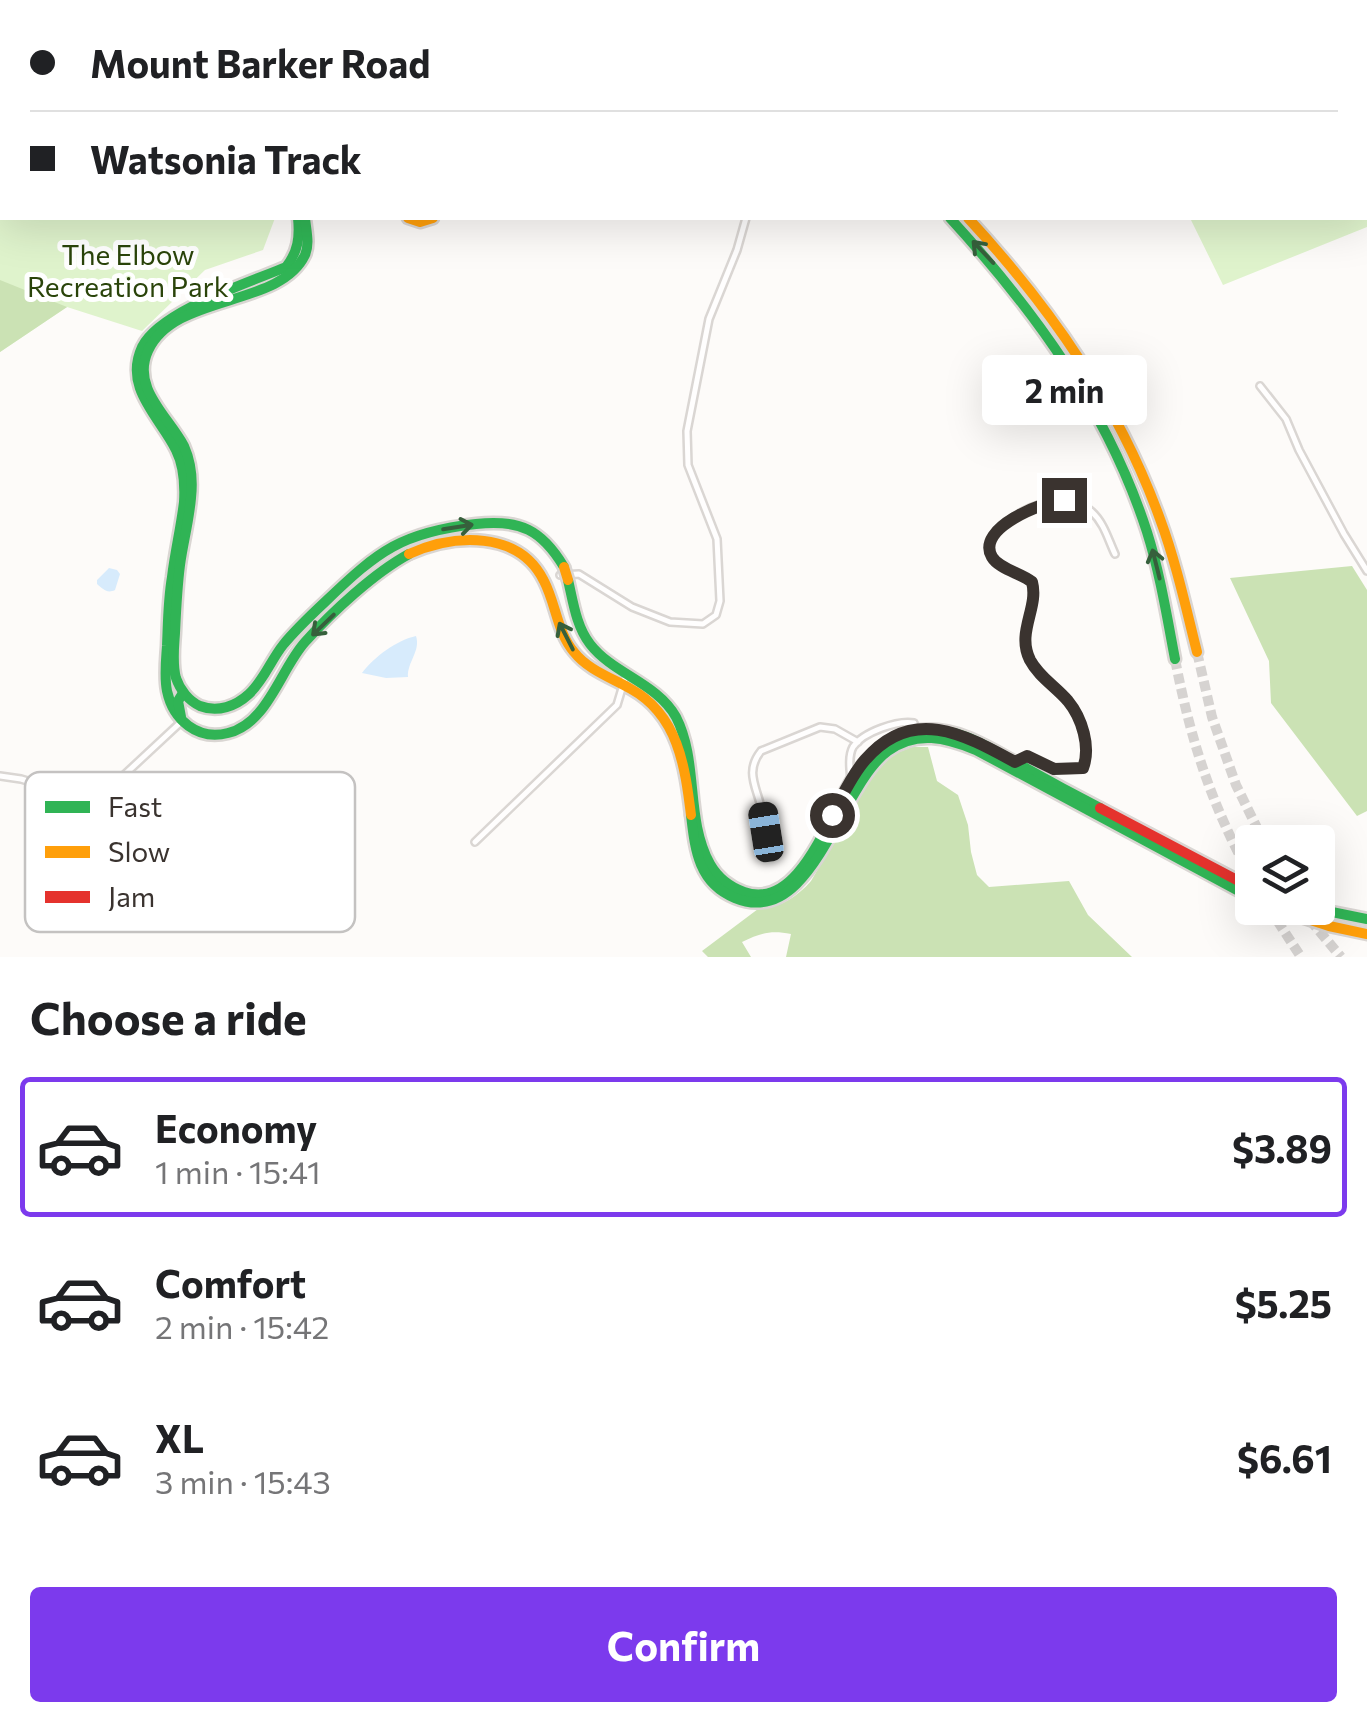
<!DOCTYPE html>
<html lang="en">
<head>
<meta charset="utf-8">
<style>
	:root { --surface:#fff; --page:#f2f2f2; --text:#202124; --muted:#757577; --line:#e0e0e0; --accent:#7c3aed }
	body { margin:0; font-family:Commissioner,sans-serif; background:var(--page); color:var(--text); height:100vh; display:flex; flex-direction:column; font-size:38px; white-space:nowrap }
	* { box-sizing:border-box; margin:0 }
	p { font-size:32px; color:var(--muted) }
	.icon { flex:none; width:55px; height:55px; fill:none; stroke:currentColor; stroke-width:2; stroke-linecap:round; stroke-linejoin:round }
	.map { position:relative; height:957px; overflow:hidden }
	.side { display:flex; flex-direction:column; background:var(--surface); flex:1 }
	.side>* { flex:none }
	.hud { position:absolute; left:0px; top:0px; width:1368px; height:220px; box-shadow:0 10px 40px #0002; display:grid; align-content:center; height:220px; padding:0 30px; background:var(--surface) }
	.fabs { position:absolute; left:1235px; top:825px; display:grid; gap:20px }
	.fabs a { display:grid; place-items:center; width:100px; height:100px; border-radius:10px; background:var(--surface); box-shadow:0 10px 40px #0002; font-size:50px }
	.end { position:absolute; width:45px; height:45px; margin:-22px; border:12px solid #3a332f; background:#fff; box-shadow:0 0 0 5px #fff }
	.from { border-radius:50% }
	.bubble { position:absolute; height:70px; border-radius:10px; background:var(--surface); box-shadow:0 10px 40px #0002; font-size:32px; font-weight:700; line-height:70px; text-align:center }
	.car { position:absolute; width:30px; height:60px; margin:-30px -15px; border-radius:12px; box-shadow:0 0 8px 2px #0007; background:linear-gradient(#222 24%,#8ab4d8 0 40%,#222 0 76%,#8ab4d8 0 86%,#222 0) }
	.hud b { display:flex; align-items:center; gap:35px; height:95px; font-size:38px }
	.hud b+b { border-top:2px solid var(--line) }
	.hud i { width:25px; height:25px; background:var(--text) }
	ul { padding:0; list-style:none }
	li { display:flex; align-items:center; gap:30px; height:140px; margin:0 20px 15px; padding:0 10px; border:5px solid transparent; border-radius:10px }
	li div { flex:1 }
	li b { display:block; font-size:38px }
	li em { font-style:normal; font-weight:700 }
	li.active { border-color:var(--accent) }
	li>.icon { width:90px; height:90px; stroke-width:1.5 }
	h2 { padding:0 30px; font-size:45px; line-height:120px }
	.primary-button { display:flex; gap:20px; margin-top:auto; padding:20px 30px }
	.primary-button a { flex:1; height:115px; border-radius:10px; background:var(--accent); color:#fff; font-size:40px; font-weight:700; line-height:115px; text-align:center }
	.map>svg:first-child { display:block }
	.green { fill:#dff3cc }
	.forest { fill:#cbe2b4 }
	.water { fill:#d7ebfc }
	.lines { fill:none; stroke-linecap:round; stroke-linejoin:round }
	.highway-tunnel { stroke:#d6d3d1; stroke-width:10; stroke-dasharray:10 5; stroke-linecap:butt }
	.street-casing { stroke:#dad6d3; stroke-width:10 }
	.fast-casing { stroke:#dad6d3; stroke-width:15 }
	.slow-casing { stroke:#dad6d3; stroke-width:15 }
	.jam-casing { stroke:#dad6d3; stroke-width:15 }
	.street { stroke:#fffefe; stroke-width:5 }
	.fast { stroke:#30b455; stroke-width:10 }
	.slow { stroke:#ff9f0a; stroke-width:10 }
	.jam { stroke:#e5322d; stroke-width:10 }
	.slow-bridge-casing { stroke:#dad6d3; stroke-width:15; stroke-linecap:butt }
	.slow-bridge { stroke:#ff9f0a; stroke-width:10 }
	.oneway { stroke:#36603c }
	.route { stroke:#3a332f; stroke-width:12 }
	.labels { text-anchor:middle; stroke-width:10; stroke-linejoin:round; paint-order:stroke }
	.park-label { font-size:28px; fill:#2a440a; stroke:#fff }
	.key { fill:#fff; stroke:#c4c2c1; stroke-width:2.5 }
	.key-label { font-size:28px; fill:#3a332f }
</style>
</head>
<body>
<div class="map">
<svg width="1367" height="957" viewBox="0 0 1367 957">
	<rect width="100%" height="100%" fill="#fdfbf9"/>
	<g class="green">
		<path d="M1056,0h267l1,2h-266z"/>
		<path d="M1365,86l2,4v137l-144,58 -33,-67h175z"/>
		<path d="M2,158v60h273l-12,32 -58,20 -63,61 -75,-24 -67,45v-193z"/>
	</g>
	<g class="forest">
		<path d="M0,280l67,27 -67,45z"/>
		<path d="M1352,566l15,24v221l-10,5 -86,-113 -2,-42 -39,-83z"/>
		<path d="M912,747h16l9,34 21,14 10,30 3,27 6,23 12,12 80,-6 19,34 44,42h-346l5,-23c-20,-4 -31,-1 -49,8l9,15h-43l-6,-6 56,-42c22,-1 39,-12 53,-28l67,-115 11,-10z"/>
	</g>
	<g class="water">
		<path d="M109,568l8,2 3,4 -5,16c-8,4 -12,-1 -18,-6v-4z"/>
		<path d="M416,636c5,15 -9,26 -8,41l-22,1 -24,-5c12,-16 35,-33 54,-37z"/>
	</g>
	<g class="lines">
		<g class="highway-tunnel">
			<path d="M1197,652l15,65 24,68 28,57"/>
			<path d="M1175,659c16,83 36,145 77,220"/>
			<path d="M1269,908l32,49"/>
			<path d="M1300,908l41,49"/>
		</g>
		<defs>
			<g id="street">
				<path d="M1260,386l26,33 13,31 45,84 23,37"/>
				<path d="M560,575l19,-1 53,33 38,15 33,2 13,-9 4,-14 -3,-62 -29,-74 -1,-34 22,-112 28,-69 9,-32"/>
				<path d="M1015,762l12,-6c19,11 34,16 56,12 8,-21 -2,-51 -15,-67 -13,-15 -29,-24 -38,-41 -14,-28 9,-52 2,-78 -11,-9 -33,-13 -40,-25 -16,-27 64,-79 100,-45 12,11 16,27 23,42"/>
				<path d="M0,776l21,3 60,18 13,-1 14,-6 73,-68"/>
				<path d="M851,780c-1,-10 -3,-24 2,-33 10,-15 45,-27 61,-24l2,7"/>
				<path d="M766,832c-2,-9 -3,-17 -5,-25 -5,-21 -16,-36 0,-56l59,-24 15,2 23,13"/>
				<path d="M475,842l142,-137 9,-30"/>
			</g>
			<g id="fast">
				<path d="M619,0l7,2"/>
				<path d="M274,2l6,-2"/>
				<path d="M0,97l2,-1"/>
				<path d="M298,218c2,19 0,34 -12,49 -38,16 -126,44 -144,80 -19,41 18,70 34,103 8,16 9,35 8,52 -3,25 -9,50 -12,75 -4,23 -4,46 -5,69 -1,15 -3,30 0,45 6,29 31,50 61,42 40,-10 52,-63 77,-91 27,-30 69,-69 104,-88"/>
				<path d="M305,218c1,12 5,26 0,37 -25,53 -131,38 -157,96 -17,37 21,66 36,95 7,16 9,34 7,52 -2,23 -8,45 -11,67 -3,23 -4,46 -5,68 -1,15 -3,31 1,45 4,12 13,23 24,28 18,7 36,0 49,-12 15,-14 22,-34 34,-49 13,-16 28,-30 43,-44 52,-50 76,-69 150,-77 44,-5 66,6 88,43"/>
				<path d="M950,218c85,93 158,193 197,314 13,41 20,85 28,127"/>
				<path d="M568,580c5,21 8,46 22,64 23,30 67,39 86,73 23,45 9,102 34,147 8,14 20,23 34,28 59,21 87,-88 115,-123 15,-19 37,-36 62,-39 39,-4 73,21 105,38 25,14 49,27 74,40"/>
				<path d="M181,717l-3,-16 5,-8"/>
				<path d="M691,815c4,34 7,68 44,83 78,32 104,-112 153,-147 29,-21 58,-13 88,-1l276,148"/>
				<path d="M1312,908l55,11"/>
			</g>
			<g id="slow">
				<path d="M637,0l6,2"/>
				<path d="M668,0l6,2"/>
				<path d="M701,0l5,2"/>
				<path d="M244,2l5,-2"/>
				<path d="M408,218l12,4 13,-4"/>
				<path d="M968,218c82,89 151,187 192,301 16,43 26,89 37,133"/>
				<path d="M409,554c45,-20 110,-24 135,27 12,23 13,51 30,71 14,18 38,26 57,37 47,26 54,77 60,126"/>
				<path d="M1274,908l55,18 38,8"/>
			</g>
			<g id="jam">
				<path d="M524,2h7"/>
				<path d="M0,110l2,-1"/>
				<path d="M1100,808l152,80"/>
			</g>
		</defs>
		<use href="#street" class="street-casing"/>
		<use href="#fast" class="fast-casing"/>
		<use href="#slow" class="slow-casing"/>
		<use href="#jam" class="jam-casing"/>
		<use href="#street" class="street"/>
		<use href="#fast" class="fast"/>
		<use href="#slow" class="slow"/>
		<use href="#jam" class="jam"/>
		<defs>
			<path id="slow-bridge" d="M564,567l4,13"/>
		</defs>
		<use href="#slow-bridge" class="slow-bridge-casing"/>
		<use href="#slow-bridge" class="slow-bridge"/>
	</g>
	<defs><path id="oneway-shaft" d="M-6 0H5M1.5-3L5.5 0L1.5 3" fill="none" stroke-width="1.6" stroke-linecap="round" stroke-linejoin="round" transform="scale(2.5)"/></defs>
	<g class="oneway">
		<use href="#oneway-shaft" transform="translate(983 252) rotate(-133)"/>
		<use href="#oneway-shaft" transform="translate(458 527) rotate(-9)"/>
		<use href="#oneway-shaft" transform="translate(1156 564) rotate(-104)"/>
		<use href="#oneway-shaft" transform="translate(323 625) rotate(136)"/>
		<use href="#oneway-shaft" transform="translate(566 636) rotate(-117)"/>
	</g>
	<g class="lines">
		<path class="route" d="M832,815c10,-18 19,-39 33,-55 47,-55 99,-26 150,2l12,-6 27,13 29,-1c8,-21 -1,-50 -15,-67 -13,-15 -29,-24 -38,-41 -14,-28 9,-52 2,-78 -11,-9 -33,-13 -40,-25 -17,-29 52,-56 72,-57"/>
	</g>
	<g class="labels">
		<g class="park-label">
			<text x="128" y="265">The Elbow<tspan x="128" dy="32">Recreation Park</tspan></text>
		</g>
	</g>
	<rect x="25" y="772" width="330" height="160" rx="15" class="key"/>
	<rect x="45" y="801" width="45" height="12" fill="#30b455"/>
	<rect x="45" y="846" width="45" height="12" fill="#ff9f0a"/>
	<rect x="45" y="891" width="45" height="12" fill="#e5322d"/>
	<g class="key-label">
		<text x="108" y="817">Fast</text>
		<text x="108" y="862">Slow</text>
		<text x="108" y="907">Jam</text>
	</g>
</svg>
<div class="fabs">
<a><svg class="icon" aria-label="layers" viewBox="0 0 24 24"><path d="M12 4l9 5-9 5-9-5zM3 14l9 5 9-5"/></svg></a>
</div>
<i class="end from" style="left:832px;top:815px"></i>
<i class="end" style="left:1064px;top:500px"></i>
<div class="bubble" style="left:982px;top:355px;width:165px">2 min</div>
<i class="car" style="left:766px;top:832px;rotate:351deg"></i>
<div class="hud">
<b><i class="from"></i>Mount Barker Road</b>
<b><i></i>Watsonia Track</b>
</div>
</div>
<section class="side">
<h2>Choose a ride</h2>
<ul>
<li class="active"><svg class="icon" aria-label="car" viewBox="0 0 24 24"><path d="M5 17H2v-5l4-1 3-4h7l3 4 3 1v5h-3M9 17h6M6 11h13"/><circle cx="7" cy="17" r="2"/><circle cx="17" cy="17" r="2"/></svg><div><b>Economy</b><p>1 min · 15:41</p></div><em>$3.89</em></li>
<li><svg class="icon" aria-label="car" viewBox="0 0 24 24"><path d="M5 17H2v-5l4-1 3-4h7l3 4 3 1v5h-3M9 17h6M6 11h13"/><circle cx="7" cy="17" r="2"/><circle cx="17" cy="17" r="2"/></svg><div><b>Comfort</b><p>2 min · 15:42</p></div><em>$5.25</em></li>
<li><svg class="icon" aria-label="car" viewBox="0 0 24 24"><path d="M5 17H2v-5l4-1 3-4h7l3 4 3 1v5h-3M9 17h6M6 11h13"/><circle cx="7" cy="17" r="2"/><circle cx="17" cy="17" r="2"/></svg><div><b>XL</b><p>3 min · 15:43</p></div><em>$6.61</em></li>
</ul>
<div class="primary-button"><a>Confirm</a></div>
</section>
</body>
</html>
